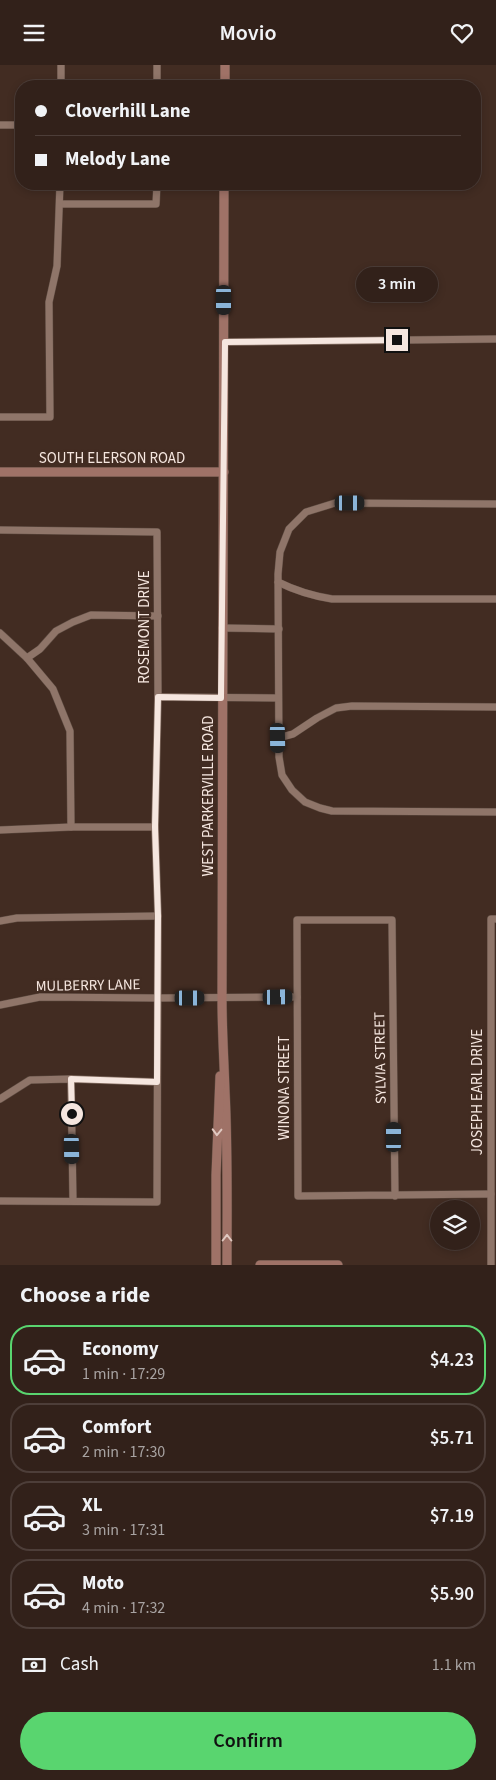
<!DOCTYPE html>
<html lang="en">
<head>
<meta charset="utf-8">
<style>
	:root { --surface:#32211a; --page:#3a2923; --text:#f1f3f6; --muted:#a8a3a2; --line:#4d3e39; --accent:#59d56f }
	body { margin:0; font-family:"Source Sans 3",sans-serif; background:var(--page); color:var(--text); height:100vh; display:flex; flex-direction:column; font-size:19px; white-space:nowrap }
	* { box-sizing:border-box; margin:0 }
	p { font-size:16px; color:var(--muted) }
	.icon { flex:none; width:28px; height:28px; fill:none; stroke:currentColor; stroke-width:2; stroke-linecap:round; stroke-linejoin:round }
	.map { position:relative; height:1200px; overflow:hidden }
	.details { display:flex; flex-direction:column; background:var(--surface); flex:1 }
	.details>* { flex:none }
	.top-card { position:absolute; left:15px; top:15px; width:466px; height:110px; border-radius:20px; box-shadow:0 2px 8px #0003,0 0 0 1px var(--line); display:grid; align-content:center; height:110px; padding:0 20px; background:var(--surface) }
	.buttons { position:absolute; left:430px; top:1135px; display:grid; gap:10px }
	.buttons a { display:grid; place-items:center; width:50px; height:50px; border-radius:50%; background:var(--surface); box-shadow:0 2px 8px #0003,0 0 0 1px var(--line); font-size:25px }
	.end { position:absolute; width:22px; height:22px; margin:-11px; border:6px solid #f5e6df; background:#111; box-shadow:0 0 0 2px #111 }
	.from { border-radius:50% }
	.bubble { position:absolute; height:35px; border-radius:18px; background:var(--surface); box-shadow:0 2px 8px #0003,0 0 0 1px var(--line); font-size:16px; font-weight:600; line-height:35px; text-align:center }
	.car { position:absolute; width:15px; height:30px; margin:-15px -8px; border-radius:6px; box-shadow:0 0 4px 1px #0007; background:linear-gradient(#222 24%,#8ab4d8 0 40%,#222 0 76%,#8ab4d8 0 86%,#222 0) }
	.top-card b { display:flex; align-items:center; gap:18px; height:48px; font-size:19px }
	.top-card b+b { border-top:1px solid var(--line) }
	.top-card i { width:12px; height:12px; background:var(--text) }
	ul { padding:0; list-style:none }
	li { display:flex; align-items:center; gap:15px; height:70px; margin:0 10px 8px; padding:0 10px; border:2px solid var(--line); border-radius:20px }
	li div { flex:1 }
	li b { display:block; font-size:19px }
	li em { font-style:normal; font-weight:600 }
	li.on { border-color:var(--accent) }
	li>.icon { width:45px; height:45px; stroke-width:1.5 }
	h2 { padding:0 20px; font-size:22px; line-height:60px }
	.pay { display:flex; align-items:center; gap:12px; height:55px; padding:0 20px; font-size:19px }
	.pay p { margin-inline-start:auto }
	.cta { display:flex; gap:10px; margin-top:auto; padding:10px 20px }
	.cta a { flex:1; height:58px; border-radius:30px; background:var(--accent); color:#111; font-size:20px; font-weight:600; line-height:58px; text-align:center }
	header { display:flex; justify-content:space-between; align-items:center; height:65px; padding:0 20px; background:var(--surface); font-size:22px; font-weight:600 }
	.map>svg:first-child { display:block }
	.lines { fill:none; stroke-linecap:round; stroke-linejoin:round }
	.street-casing { stroke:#5d4b41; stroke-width:8 }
	.secondary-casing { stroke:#5d4b41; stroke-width:10 }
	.street { stroke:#8f7569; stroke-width:7 }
	.secondary { stroke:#9f7267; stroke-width:9 }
	.oneway { stroke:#e0c9c1 }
	.route { stroke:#f5e6df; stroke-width:6 }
	.labels { text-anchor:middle; stroke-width:4.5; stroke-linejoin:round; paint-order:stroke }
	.street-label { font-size:15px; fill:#f5e6df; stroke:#422c22 }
</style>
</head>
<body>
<header><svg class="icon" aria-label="menu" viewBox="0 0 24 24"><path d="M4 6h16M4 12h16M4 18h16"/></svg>Movio<svg class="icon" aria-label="heart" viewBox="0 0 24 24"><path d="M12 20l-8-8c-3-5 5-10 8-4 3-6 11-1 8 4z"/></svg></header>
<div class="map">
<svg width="496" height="1200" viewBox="0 0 496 1200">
	<rect width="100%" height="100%" fill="#422c22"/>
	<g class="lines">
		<defs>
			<g id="street">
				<path d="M61,21v-21"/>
				<path d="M157,21v-21"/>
				<path d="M0,60h21"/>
				<path d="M60,139h96l1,-20"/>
				<path d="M225,277l271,-3"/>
				<path d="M0,352h50l-1,-115 8,-36 3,-82"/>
				<path d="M496,439l-161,-1 -29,9 -17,17 -9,23 -2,22 1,183 3,18 10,15 13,12 15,6 12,3 164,1"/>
				<path d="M0,465l157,2 1,165 -3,130 3,89 -1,286 -157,-1"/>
				<path d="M278,517c18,9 35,14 54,17h164"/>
				<path d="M222,563l57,1"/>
				<path d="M0,568l27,25 26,31 17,42 1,96"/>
				<path d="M27,593l13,-9 16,-18 17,-9 18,-7 67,1"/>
				<path d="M158,632l120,1"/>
				<path d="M278,673l15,-4 24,-16 19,-10 16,-2 144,1"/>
				<path d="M0,765l71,-3h84"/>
				<path d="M0,856l17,-3 141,-2"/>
				<path d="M0,940l40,-8 117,1 140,-1"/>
				<path d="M71,1014l2,122"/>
				<path d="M0,1034l30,-19 41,-1 86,3"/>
				<path d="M395,1131l-3,-276h-95l1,276 193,-2"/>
				<path d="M491,1200v-346h5"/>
			</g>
			<g id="secondary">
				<path d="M225,21v-21"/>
				<path d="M224,119c0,271 -3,543 -2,815 0,31 2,61 3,92 3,58 2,116 2,174"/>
				<path d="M0,407h224"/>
				<path d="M216,1200v-90l4,-99"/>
				<path d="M260,1200h78"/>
			</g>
		</defs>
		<use href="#street" class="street-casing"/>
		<use href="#secondary" class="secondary-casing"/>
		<use href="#street" class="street"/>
		<use href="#secondary" class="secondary"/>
	</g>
	<defs><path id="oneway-chevron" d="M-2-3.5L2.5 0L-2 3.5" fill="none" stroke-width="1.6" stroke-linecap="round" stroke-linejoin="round" transform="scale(1.25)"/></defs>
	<g class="oneway">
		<use href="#oneway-chevron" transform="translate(217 1067) rotate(92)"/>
		<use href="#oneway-chevron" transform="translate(227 1173) rotate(-90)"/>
	</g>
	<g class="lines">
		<path class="route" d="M72,1049l-1,-35 86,3 1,-166 -3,-89 3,-130 63,1 4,-356 172,-2"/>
	</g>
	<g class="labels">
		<g class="street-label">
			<text x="112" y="398">SOUTH ELERSON ROAD</text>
			<text transform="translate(144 562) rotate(-90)" y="5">ROSEMONT DRIVE</text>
			<text transform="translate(208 731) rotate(-90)" y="5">WEST PARKERVILLE ROAD</text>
			<text transform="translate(88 920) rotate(-1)" y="5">MULBERRY LANE</text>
			<text transform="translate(380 993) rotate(-91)" y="5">SYLVIA STREET</text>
			<text transform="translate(284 1023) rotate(-90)" y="5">WINONA STREET</text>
			<text transform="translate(477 1027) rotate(-90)" y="5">JOSEPH EARL DRIVE</text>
		</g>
	</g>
</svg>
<div class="buttons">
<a><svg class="icon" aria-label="layers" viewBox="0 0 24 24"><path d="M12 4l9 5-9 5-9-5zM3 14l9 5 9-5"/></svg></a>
</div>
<i class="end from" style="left:72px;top:1049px"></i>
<i class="end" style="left:397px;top:275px"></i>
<div class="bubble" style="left:356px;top:202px;width:82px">3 min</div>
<i class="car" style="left:224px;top:235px;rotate:180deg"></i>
<i class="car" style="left:350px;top:438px;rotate:90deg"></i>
<i class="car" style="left:278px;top:673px;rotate:179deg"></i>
<i class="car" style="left:278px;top:932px;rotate:89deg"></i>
<i class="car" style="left:190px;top:933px;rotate:90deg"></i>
<i class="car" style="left:394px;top:1072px;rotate:0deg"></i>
<i class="car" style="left:72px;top:1084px;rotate:179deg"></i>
<div class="top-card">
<b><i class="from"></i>Cloverhill Lane</b>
<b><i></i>Melody Lane</b>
</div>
</div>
<section class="details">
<h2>Choose a ride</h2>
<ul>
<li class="on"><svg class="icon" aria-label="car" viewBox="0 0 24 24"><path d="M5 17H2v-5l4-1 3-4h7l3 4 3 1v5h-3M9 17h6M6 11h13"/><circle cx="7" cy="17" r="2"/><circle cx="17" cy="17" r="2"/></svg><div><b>Economy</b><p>1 min · 17:29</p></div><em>$4.23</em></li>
<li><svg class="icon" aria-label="car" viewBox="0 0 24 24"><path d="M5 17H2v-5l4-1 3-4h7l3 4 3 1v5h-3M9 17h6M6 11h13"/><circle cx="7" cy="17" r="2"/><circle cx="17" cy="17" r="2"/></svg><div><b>Comfort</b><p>2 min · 17:30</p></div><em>$5.71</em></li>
<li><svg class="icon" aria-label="car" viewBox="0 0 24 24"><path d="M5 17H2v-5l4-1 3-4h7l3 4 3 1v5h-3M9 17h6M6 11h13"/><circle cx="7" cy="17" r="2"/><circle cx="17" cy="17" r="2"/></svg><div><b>XL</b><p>3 min · 17:31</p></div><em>$7.19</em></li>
<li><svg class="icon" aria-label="car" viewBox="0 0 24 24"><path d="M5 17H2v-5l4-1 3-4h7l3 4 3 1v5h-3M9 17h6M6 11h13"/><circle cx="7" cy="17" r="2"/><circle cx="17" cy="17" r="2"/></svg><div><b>Moto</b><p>4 min · 17:32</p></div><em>$5.90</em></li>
</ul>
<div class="pay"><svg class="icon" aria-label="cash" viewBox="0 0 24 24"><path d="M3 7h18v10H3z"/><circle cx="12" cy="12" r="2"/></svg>Cash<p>1.1 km</p></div>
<div class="cta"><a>Confirm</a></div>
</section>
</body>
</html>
